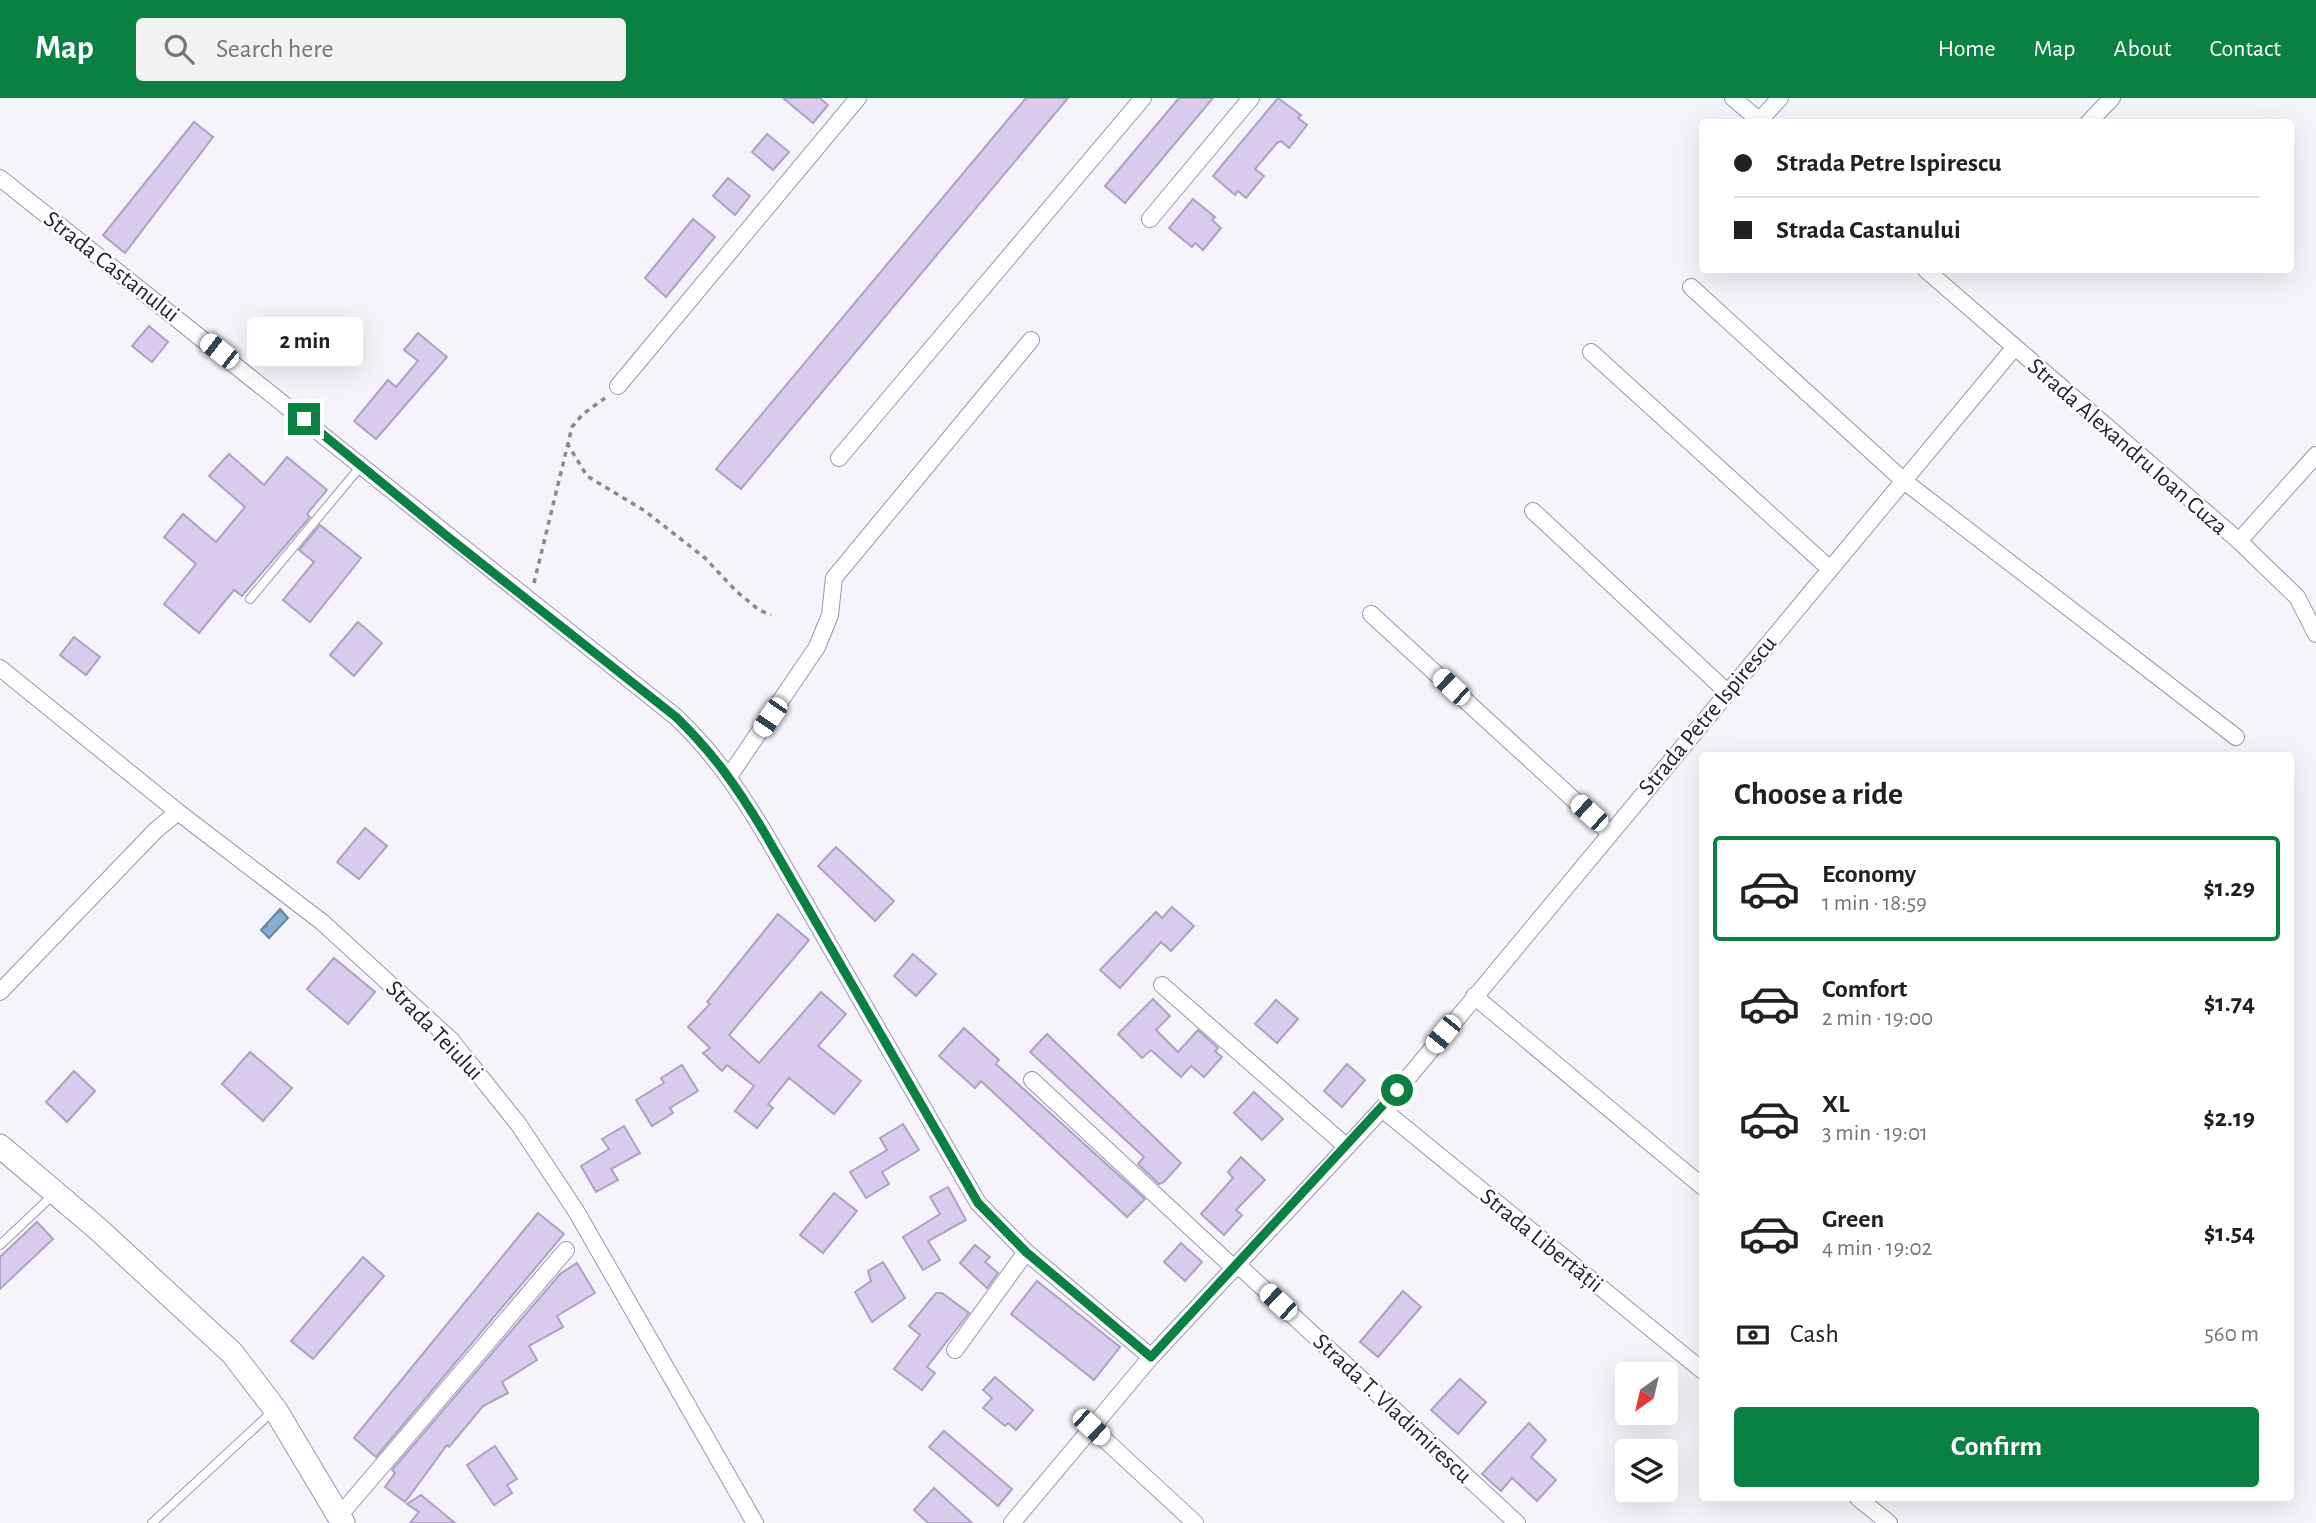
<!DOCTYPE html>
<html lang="en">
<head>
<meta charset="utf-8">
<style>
	:root { --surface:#fff; --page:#f2f2f2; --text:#202124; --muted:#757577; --line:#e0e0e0; --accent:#0b8043 }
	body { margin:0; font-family:"Alegreya Sans",sans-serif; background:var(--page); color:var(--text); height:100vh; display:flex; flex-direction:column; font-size:26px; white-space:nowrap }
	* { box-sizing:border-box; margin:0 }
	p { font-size:23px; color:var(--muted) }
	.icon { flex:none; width:38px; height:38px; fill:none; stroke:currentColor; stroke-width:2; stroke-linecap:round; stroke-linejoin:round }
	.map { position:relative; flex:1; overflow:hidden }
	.sheet { position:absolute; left:1699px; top:654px; width:595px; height:749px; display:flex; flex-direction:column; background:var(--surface); border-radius:7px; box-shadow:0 7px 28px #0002 }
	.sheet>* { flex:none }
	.top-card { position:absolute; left:1699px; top:21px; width:595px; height:154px; border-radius:7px; box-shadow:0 7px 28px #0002; display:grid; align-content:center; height:154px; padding:0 35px; background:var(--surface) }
	.needle { width:46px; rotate:214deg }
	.controls { position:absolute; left:1615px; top:1264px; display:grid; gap:14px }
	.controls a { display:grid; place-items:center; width:63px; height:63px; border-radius:7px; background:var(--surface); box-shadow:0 7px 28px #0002; font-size:35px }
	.end { position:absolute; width:32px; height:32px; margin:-16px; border:9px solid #0b8043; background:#fff; box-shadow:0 0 0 4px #fff }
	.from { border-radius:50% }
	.bubble { position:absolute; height:49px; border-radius:7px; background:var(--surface); box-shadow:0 7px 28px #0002; font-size:23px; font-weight:700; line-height:49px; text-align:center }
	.car { position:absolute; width:21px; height:42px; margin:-21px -10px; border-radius:9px; box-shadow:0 0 5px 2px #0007; background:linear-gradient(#fff 24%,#345 0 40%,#fff 0 76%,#345 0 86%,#fff 0) }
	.top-card b { display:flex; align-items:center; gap:24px; height:66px; font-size:26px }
	.top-card b+b { border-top:2px solid var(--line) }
	.top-card i { width:18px; height:18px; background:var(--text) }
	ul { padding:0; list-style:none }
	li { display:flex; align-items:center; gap:21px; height:105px; margin:0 14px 10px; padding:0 21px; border:4px solid transparent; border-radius:7px }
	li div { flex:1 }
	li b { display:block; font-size:26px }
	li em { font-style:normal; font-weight:700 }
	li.active { border-color:var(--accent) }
	li>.icon { width:63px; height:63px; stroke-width:1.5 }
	h2 { padding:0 35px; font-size:32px; line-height:84px }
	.pay { display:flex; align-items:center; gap:18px; height:77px; padding:0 35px; font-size:26px }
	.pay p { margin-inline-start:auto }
	.primary-button { display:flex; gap:14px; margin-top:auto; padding:14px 35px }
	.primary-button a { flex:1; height:80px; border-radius:7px; background:var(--accent); color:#fff; font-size:28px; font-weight:700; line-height:80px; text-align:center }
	header { display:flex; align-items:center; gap:42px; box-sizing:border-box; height:98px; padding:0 35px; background:var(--accent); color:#fff }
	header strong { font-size:33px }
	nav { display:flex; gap:38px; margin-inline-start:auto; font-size:24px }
	.search { width:490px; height:63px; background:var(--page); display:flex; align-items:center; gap:18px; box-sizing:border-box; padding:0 24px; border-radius:7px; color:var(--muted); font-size:26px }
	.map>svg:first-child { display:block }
	.water { fill:url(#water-ripples); stroke:#6885a0; stroke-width:2 }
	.building { fill:#d9cbee; stroke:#aea1c2; stroke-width:2 }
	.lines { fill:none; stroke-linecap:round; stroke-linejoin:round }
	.lane-casing { stroke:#9c94b5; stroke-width:10 }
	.street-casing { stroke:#9c94b5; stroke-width:18 }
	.secondary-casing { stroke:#9c94b5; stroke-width:25 }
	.path { stroke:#8a8892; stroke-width:3.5; stroke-dasharray:5 5; stroke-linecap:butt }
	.lane { stroke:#fff; stroke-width:8 }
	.street { stroke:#fff; stroke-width:16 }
	.secondary { stroke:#fff; stroke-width:23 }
	.route { stroke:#0b8043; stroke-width:9 }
	.labels { text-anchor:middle; stroke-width:5; stroke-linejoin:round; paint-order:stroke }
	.street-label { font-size:24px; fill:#25222f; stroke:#fff }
</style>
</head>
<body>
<header>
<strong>Map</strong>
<div class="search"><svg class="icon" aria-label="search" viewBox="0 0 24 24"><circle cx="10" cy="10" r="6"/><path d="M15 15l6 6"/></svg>Search here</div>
<nav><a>Home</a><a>Map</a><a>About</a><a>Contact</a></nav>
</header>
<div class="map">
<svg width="2316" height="1425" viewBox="0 0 2316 1425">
	<defs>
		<pattern id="water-ripples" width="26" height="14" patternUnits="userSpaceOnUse" patternTransform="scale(1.75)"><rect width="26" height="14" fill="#84afd0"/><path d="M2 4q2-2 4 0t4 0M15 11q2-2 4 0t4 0" fill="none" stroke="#6c8ea9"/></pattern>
	</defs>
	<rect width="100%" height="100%" fill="#f5f4fb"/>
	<path class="water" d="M280,811l8,9 -19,20 -8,-8z"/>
	<g class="building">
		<path d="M783,0h37l8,7 -15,18z"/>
		<path d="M1026,0h42l-327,391 -25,-20z"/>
		<path d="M1179,0h34l-88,105 -20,-17z"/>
		<path d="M1278,0l23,17 -3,3 9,7 -18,23 -8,-7 -4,2 -22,26 9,7 -18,22 -8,-7 -3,4 -22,-19z"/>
		<path d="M194,24l19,15 -88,116 -22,-18z"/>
		<path d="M767,36l22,18 -16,18 -21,-18z"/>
		<path d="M728,80l22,18 -15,19 -22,-19z"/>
		<path d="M1193,101l22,18 -3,3 9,8 -18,22 -8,-7 -3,4 -23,-19z"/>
		<path d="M693,121l22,18 -49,60 -21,-19z"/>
		<path d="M149,228l19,16 -16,20 -20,-16z"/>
		<path d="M418,235l29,24 -71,82 -22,-18 34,-41 8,7 22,-26 -14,-11z"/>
		<path d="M229,356l35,31 23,-28 40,33 -20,24 3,3 -68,79 -8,-6 -35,43 -35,-29 32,-40 -32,-27 19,-23 33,28 29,-35 -36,-31z"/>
		<path d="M320,427l41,33 -51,64 -27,-22 31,-38 -15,-12z"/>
		<path d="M358,524l24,21 -28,33 -24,-21z"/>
		<path d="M74,539l26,20 -14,18 -26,-20z"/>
		<path d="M365,730l22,18 -28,33 -22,-17z"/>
		<path d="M836,749l58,54 -19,20 -57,-55z"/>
		<path d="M1172,809l22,19 -23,25 -10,-9 -41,46 -20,-18 56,-58 6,6z"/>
		<path d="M778,816l31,26 -80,95 30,28 62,-71 25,22 -28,32 43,35 -27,33 -45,-36 -21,26 5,4 -16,20 -22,-17 19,-25 -27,-21 -5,6 -19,-18 7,-5 -22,-21 22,-23 -3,-2z"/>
		<path d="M913,856l23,20 -20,22 -22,-20z"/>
		<path d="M334,860l41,34 -27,32 -41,-35z"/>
		<path d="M1153,901l17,17 -14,14 22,22 20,-22 20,18 -3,3 7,6 -18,20 -13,-11 -10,11 -30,-27 -9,8 -24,-24z"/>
		<path d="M1276,902l22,19 -21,24 -22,-19z"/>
		<path d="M964,930l35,32 -3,4 149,135 -18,18 -146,-136 -6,7 -36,-32z"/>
		<path d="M1047,936l134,129 -17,19 -5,2 -21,-20 6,-7 -114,-105z"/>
		<path d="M250,954l42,36 -29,33 -41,-37z"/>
		<path d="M1347,966l18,16 -23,27 -18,-16z"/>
		<path d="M682,967l16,26 -28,17 3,5 -21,13 -16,-26 28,-17 -3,-5z"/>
		<path d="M74,973l21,20 -28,31 -21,-20z"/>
		<path d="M1254,994l29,27 -21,21 -28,-27z"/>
		<path d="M903,1026l16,26 -37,22 7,12 -23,14 -16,-26 37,-22 -7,-12z"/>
		<path d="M624,1028l16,27 -29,16 7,11 -22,12 -15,-26 28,-17 -7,-10z"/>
		<path d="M1241,1059l24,23 -29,30 6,5 -18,20 -23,-21 32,-36 -5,-6z"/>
		<path d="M948,1089l18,33 -38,21 12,19 -17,10 -20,-33 37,-23 -10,-17z"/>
		<path d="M834,1095l23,18 -34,42 -23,-18z"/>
		<path d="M538,1115l26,21 -188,223 -22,-19z"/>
		<path d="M37,1124l16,17 -53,50v-32z"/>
		<path d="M1181,1145l21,19 -17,19 -21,-19z"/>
		<path d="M975,1147l15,12 -5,5 13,11 -11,15 -27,-25z"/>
		<path d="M363,1159l21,19 -71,83 -22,-18z"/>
		<path d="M883,1164l22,36 -33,24 -17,-30 16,-11 -3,-10z"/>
		<path d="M577,1165l18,30 -38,23 6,11 -34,19 8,14 -35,22 6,11 -25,13 -34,41 -2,-2 -42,57 -20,-15 10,-14 -3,-3 168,-196z"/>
		<path d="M1037,1183l83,66 -26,33 -83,-66z"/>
		<path d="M1403,1193l18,16 -43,50 -18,-15z"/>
		<path d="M936,1195h6l27,20 -42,54 8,6 -13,17 -28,-21 26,-34 -11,-9z"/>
		<path d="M995,1279l38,33 -17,20 -8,-7 -3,3 -22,-18 9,-10 -9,-8z"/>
		<path d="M1460,1281l26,23 -28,32 -27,-24z"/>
		<path d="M1529,1325l17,17 -15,17 25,23 -19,21 -25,-23 -11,13 -19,-17z"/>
		<path d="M944,1333l68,58 -14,17 -69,-59z"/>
		<path d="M495,1348l22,33 -10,6 5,8 -18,12 -27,-40z"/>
		<path d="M934,1390l38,35h-44l-14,-13z"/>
		<path d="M421,1397l34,28h-45l9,-11 -12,-8z"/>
	</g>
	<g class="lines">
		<defs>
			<g id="lane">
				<path d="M250,501l111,-133"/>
				<path d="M0,1147l53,-50"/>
				<path d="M152,1425l120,-111"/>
			</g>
			<g id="street">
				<path d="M1733,0l28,24"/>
				<path d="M1759,23l21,-23"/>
				<path d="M2089,24l23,-24"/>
				<path d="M0,80l676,539c37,35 62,72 88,115l214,371 48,49 125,105"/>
				<path d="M1150,121l101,-121"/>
				<path d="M1926,172l313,271 58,56 19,37"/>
				<path d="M1691,189l213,194 332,256"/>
				<path d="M1591,254l239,217"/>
				<path d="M618,288l240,-288"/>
				<path d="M839,360l304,-360"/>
				<path d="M1533,413l193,180"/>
				<path d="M2239,443l77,-86"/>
				<path d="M1371,516l238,218"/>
				<path d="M0,570l178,144 144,110 129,118 68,85 57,86 179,312"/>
				<path d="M730,677l87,-128 13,-32 4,-37 197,-238"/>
				<path d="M1162,887l185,162"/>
				<path d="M0,894l156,-162 22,-18"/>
				<path d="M1474,898l229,191"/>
				<path d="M1032,982l203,189"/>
				<path d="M1382,1011l321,262"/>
				<path d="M1238,1167l279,258"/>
				<path d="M955,1252l71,-98"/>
				<path d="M1091,1329l104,96"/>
				<path d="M1858,1400l31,25"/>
				<path d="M339,1418l227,-266"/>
				<path d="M1012,1425l139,-166 231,-248 632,-761"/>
			</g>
			<path id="secondary" d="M0,1048l98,83 134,124 43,56 68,114"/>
		</defs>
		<use href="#lane" class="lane-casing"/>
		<use href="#street" class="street-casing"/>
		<use href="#secondary" class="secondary-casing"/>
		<g class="path">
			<path d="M567,345l20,33 58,35 60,47 31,33 23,19 12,5"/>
			<path d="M534,485l38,-156 11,-13 22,-16"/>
		</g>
		<use href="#lane" class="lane"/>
		<use href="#street" class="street"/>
		<use href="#secondary" class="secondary"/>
	</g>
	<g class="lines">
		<path class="route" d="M304,321l144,118 228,180c38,37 61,70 88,115l214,371 48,49 125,105 246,-267"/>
	</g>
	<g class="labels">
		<g class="street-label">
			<text transform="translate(112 168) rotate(38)" y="8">Strada Castanului</text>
			<text transform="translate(2128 348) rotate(41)" y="8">Strada Alexandru Ioan Cuza</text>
			<text transform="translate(1707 617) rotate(-50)" y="8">Strada Petre Ispirescu</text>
			<text transform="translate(435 932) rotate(46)" y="8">Strada Teiului</text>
			<text transform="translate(1542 1142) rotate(39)" y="8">Strada Libertății</text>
			<text transform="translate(1393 1310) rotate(43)" y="8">Strada T. Vladimirescu</text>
		</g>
	</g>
</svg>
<div class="controls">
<a><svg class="needle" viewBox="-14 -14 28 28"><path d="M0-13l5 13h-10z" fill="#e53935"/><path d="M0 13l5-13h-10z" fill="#757577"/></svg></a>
<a><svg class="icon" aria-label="layers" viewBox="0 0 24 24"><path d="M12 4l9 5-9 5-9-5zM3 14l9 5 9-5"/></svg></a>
</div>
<i class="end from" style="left:1397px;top:992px"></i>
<i class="end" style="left:304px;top:321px"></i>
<div class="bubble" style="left:247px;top:219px;width:116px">2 min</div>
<i class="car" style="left:219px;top:253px;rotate:308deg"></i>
<i class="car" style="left:1451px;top:589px;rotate:313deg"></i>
<i class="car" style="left:770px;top:619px;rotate:214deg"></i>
<i class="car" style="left:1589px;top:715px;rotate:312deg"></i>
<i class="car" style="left:1443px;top:936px;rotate:219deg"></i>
<i class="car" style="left:1278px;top:1204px;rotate:313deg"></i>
<i class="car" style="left:1091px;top:1329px;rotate:133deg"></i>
<div class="top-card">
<b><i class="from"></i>Strada Petre Ispirescu</b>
<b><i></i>Strada Castanului</b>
</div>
<section class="sheet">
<h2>Choose a ride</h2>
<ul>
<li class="active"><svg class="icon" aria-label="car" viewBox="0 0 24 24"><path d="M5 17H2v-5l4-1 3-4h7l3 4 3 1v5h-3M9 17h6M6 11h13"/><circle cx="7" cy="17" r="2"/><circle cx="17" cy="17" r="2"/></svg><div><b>Economy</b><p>1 min · 18:59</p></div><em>$1.29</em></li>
<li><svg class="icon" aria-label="car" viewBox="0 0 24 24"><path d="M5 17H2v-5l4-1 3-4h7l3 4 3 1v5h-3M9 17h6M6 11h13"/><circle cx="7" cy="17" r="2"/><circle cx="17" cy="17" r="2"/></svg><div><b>Comfort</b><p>2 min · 19:00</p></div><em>$1.74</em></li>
<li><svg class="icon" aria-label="car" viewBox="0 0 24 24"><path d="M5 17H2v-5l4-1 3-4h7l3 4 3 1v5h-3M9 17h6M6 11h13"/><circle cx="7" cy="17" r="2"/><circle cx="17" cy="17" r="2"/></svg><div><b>XL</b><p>3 min · 19:01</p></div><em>$2.19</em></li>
<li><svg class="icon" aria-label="car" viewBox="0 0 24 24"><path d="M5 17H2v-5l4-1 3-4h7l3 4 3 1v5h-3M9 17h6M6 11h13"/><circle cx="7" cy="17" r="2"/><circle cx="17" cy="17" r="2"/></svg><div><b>Green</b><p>4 min · 19:02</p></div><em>$1.54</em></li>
</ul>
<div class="pay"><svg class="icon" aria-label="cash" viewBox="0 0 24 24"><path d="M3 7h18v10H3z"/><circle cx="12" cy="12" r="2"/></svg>Cash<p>560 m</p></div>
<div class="primary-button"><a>Confirm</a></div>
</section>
</div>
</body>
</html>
